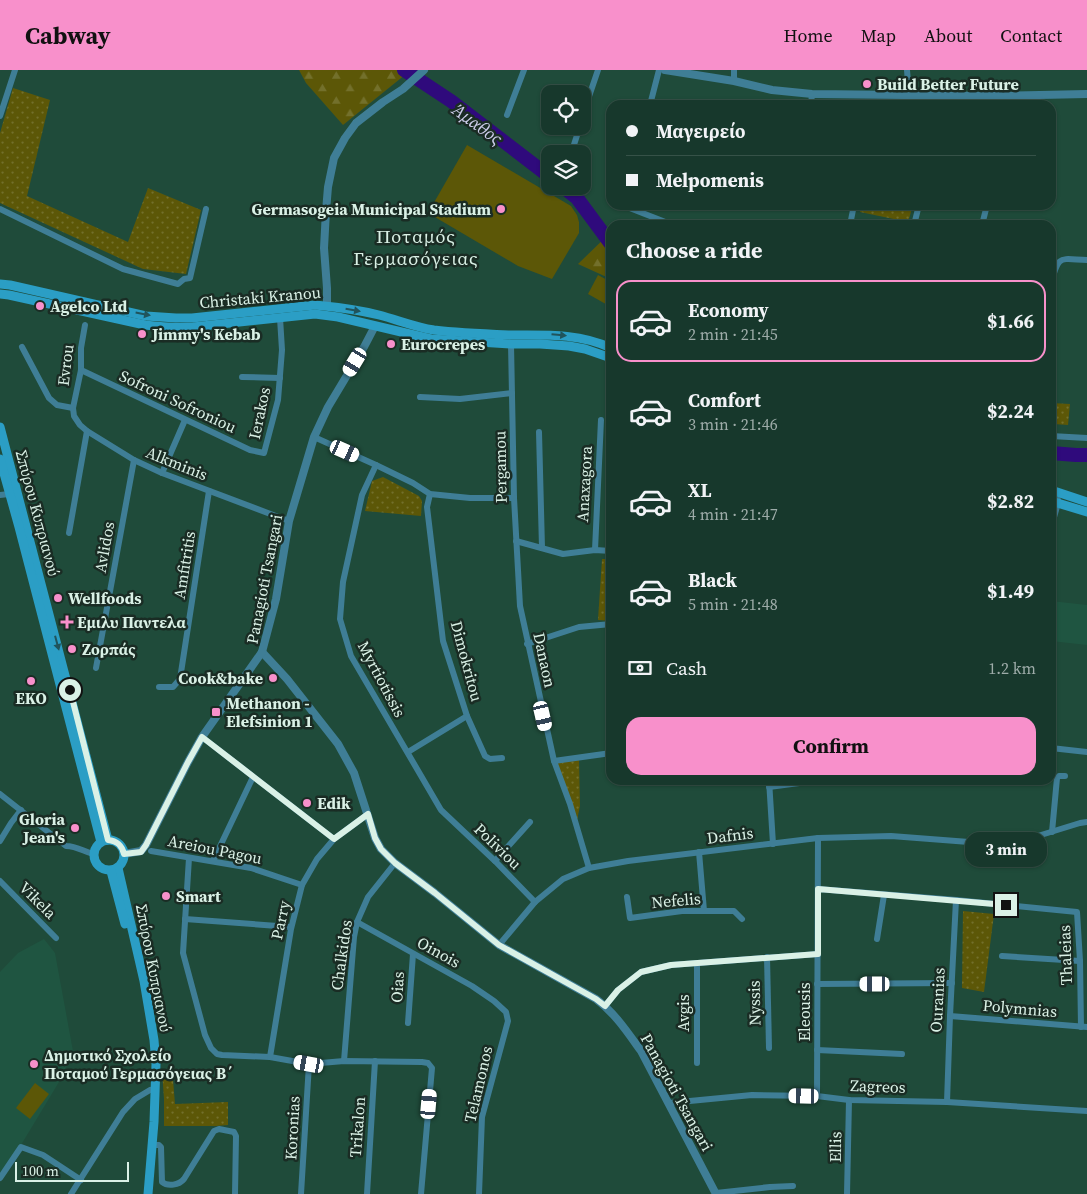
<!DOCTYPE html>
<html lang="en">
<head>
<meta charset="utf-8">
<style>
	:root { --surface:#17382c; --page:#244338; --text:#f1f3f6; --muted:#9eaca9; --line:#365248; --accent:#f890cb }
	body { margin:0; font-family:"Source Serif 4",serif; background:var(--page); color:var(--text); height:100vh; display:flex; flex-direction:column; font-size:19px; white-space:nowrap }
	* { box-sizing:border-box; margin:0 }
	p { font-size:16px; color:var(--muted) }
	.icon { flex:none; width:28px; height:28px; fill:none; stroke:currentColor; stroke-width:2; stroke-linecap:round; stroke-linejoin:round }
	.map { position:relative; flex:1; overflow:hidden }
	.sheet { position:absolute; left:606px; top:150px; width:450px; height:565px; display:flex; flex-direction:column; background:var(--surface); border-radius:15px; box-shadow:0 1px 4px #0004,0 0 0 1px var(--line) }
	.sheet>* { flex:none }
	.hud { position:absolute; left:606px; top:30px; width:450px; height:110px; border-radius:15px; box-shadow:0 1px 4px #0004,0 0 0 1px var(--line); display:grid; align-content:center; height:110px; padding:0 20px; background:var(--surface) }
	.buttons { position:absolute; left:541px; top:15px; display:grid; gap:10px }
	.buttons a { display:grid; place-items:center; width:50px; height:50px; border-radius:10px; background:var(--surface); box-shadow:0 1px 4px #0004,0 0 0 1px var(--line); font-size:25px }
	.scale { position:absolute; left:15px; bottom:12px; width:114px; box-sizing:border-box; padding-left:5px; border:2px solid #daf1e6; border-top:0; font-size:14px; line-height:18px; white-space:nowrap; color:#daf1e6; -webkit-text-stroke:4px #1a2c24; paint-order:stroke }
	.end { position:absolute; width:22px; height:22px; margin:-11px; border:6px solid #daf1e6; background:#111; box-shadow:0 0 0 2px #111 }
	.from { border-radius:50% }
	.bubble { position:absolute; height:35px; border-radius:15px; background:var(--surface); box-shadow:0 1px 4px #0004,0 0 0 1px var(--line); font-size:16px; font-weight:700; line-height:35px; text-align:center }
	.car { position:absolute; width:15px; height:30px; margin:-15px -8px; border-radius:6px; box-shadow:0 0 4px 1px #0007; background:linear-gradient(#fff 24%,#345 0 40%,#fff 0 76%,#345 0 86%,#fff 0) }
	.hud b { display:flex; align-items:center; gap:18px; height:48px; font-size:19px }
	.hud b+b { border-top:1px solid var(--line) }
	.hud i { width:12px; height:12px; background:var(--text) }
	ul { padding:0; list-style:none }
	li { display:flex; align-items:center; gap:15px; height:82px; margin:0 10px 8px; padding:0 10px; border:2px solid transparent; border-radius:15px }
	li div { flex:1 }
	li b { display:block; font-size:19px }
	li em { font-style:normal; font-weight:700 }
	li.current { border-color:var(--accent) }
	li>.icon { width:45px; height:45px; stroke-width:1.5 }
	h2 { padding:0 20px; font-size:22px; line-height:60px }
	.pay { display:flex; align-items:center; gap:12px; height:55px; padding:0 20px; font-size:19px }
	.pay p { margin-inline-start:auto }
	.primary-button { display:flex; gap:10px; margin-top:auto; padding:10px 20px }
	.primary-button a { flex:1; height:58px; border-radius:15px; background:var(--accent); color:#111; font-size:20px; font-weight:700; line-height:58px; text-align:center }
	header { display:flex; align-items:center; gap:30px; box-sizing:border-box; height:70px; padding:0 25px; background:var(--accent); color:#111 }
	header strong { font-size:24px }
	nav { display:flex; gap:28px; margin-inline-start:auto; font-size:18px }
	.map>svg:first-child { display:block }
	.built { fill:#1f5541 }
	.grass { fill:url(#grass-dots) }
	.forest { fill:url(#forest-firs) }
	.pitch { fill:#5c5707 }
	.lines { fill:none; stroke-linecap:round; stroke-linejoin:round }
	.river { stroke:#2f0a7c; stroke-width:14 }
	.minor { stroke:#3f7e96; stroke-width:6 }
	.tertiary { stroke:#3f7e96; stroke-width:8 }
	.secondary { stroke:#2b9ec5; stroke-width:9 }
	.oneway { fill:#20545c }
	.route { stroke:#daf1e6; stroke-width:6 }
	.poi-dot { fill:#f890cb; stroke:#1a2c24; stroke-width:2 }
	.labels { text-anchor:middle; stroke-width:5; stroke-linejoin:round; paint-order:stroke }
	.poi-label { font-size:16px; font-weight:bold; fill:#daf1e6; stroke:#1a2c24; text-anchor:start }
	.street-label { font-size:16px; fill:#daf1e6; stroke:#1a2c24 }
	.water-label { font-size:18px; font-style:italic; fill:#cdcdea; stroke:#1a2c24 }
	.quarter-label { font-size:19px; letter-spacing:1px; fill:#daf1e6; stroke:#1a2c24 }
</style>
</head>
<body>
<header>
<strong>Cabway</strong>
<nav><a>Home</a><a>Map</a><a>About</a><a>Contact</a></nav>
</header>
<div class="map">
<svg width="1087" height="1124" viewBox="0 0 1087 1124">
	<defs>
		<pattern id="grass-dots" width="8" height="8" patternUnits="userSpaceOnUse" patternTransform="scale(1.25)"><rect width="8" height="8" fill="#5c5707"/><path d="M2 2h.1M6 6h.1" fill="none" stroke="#73702b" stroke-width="1.8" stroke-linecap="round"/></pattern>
		<pattern id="forest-firs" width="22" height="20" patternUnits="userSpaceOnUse" patternTransform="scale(1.25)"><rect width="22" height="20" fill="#5c5707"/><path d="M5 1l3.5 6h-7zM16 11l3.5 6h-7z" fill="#73702b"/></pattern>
	</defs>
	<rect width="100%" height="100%" fill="#1f4b3a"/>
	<g class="built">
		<path d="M1051,531l36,4v40l-36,-4z"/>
		<path d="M44,869l11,14 18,98 -11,26 -41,68 -21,28v-201l18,-19z"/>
	</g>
	<g class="grass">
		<path d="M13,18l37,12 -23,96 101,46 20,-54 53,22 -15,64 -43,-5 -143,-66v-70z"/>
		<path d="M862,135h51l-5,17 -48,-10z"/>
		<path d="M1051,333l19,1 -2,21 -15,-1 -2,-2z"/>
		<path d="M383,407l36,19 3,5 -1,15 -56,-5 7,-30z"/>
		<path d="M602,489h9v62l-13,-1z"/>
		<path d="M579,688l1,48 -4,19 -22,-64z"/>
		<path d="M963,841l31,3 -10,78 -22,-4z"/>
		<path d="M172,998l3,36 53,-2v23l-12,1h-52v-27l-2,-29z"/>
	</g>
	<g class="forest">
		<path d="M299,0h112l-68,55 -37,-42z"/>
		<path d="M611,162v47l-33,-15z"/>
	</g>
	<g class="pitch">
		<path d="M467,75l104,61 6,9 2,7v11l-27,46 -34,-13 -90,-53z"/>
		<path d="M598,205l13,7v25l-23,-13z"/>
		<path d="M35,1013l14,11 -19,25 -14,-11z"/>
	</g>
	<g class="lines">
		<g class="river">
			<path d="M404,0l47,31 99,76"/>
			<path d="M562,116l15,12 34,46"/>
			<path d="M1051,383l25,2h11"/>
		</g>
		<g class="minor">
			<path d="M734,0v11"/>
			<path d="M907,0l2,24"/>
			<path d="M650,35l9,-35"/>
			<path d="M811,35l1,-11"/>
			<path d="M994,35v-9"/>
			<path d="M507,45l17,-45"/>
			<path d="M0,46l15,-46"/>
			<path d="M582,47l16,-47"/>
			<path d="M571,84l9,-28"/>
			<path d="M622,135l51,20"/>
			<path d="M0,139l123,60 55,15 6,-5 6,-1 16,-69"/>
			<path d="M850,155l4,-20"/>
			<path d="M914,155l5,-20"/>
			<path d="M982,155l5,-20"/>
			<path d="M1051,213c8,-29 8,-24 36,-23"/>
			<path d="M85,255l-4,23v22l-8,38 1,8 6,9 7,6 47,29 28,13 127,48"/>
			<path d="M511,274l3,154 6,108 34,155 16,43 19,64"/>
			<path d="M22,277l27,51 8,7 16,3"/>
			<path d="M81,300l169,80 14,3 14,-53 4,-50 -2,-32"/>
			<path d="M242,307l38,1"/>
			<path d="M420,327l40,2 52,-6"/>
			<path d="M539,362l3,116"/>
			<path d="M1051,366l36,2"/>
			<path d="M314,367l62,28 37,18 17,11 40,4h44"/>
			<path d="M376,395l-14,30 -19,87 -3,37 11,37 90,154 54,51 40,41"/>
			<path d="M162,403l23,-53"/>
			<path d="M430,424l-3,13 16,134 24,75 18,40 5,3 12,-1"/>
			<path d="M0,425l9,-1"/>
			<path d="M1051,458l7,-25v-3"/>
			<path d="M69,463l18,-102"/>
			<path d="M516,471l47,13 32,-4 16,1"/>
			<path d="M595,480l6,-130"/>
			<path d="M527,574l52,-17 32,-3"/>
			<path d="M96,598l38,-208"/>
			<path d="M159,617h14l7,-8 29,-188"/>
			<path d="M202,667l132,102"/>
			<path d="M1051,678l36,4"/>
			<path d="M408,682l59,-36"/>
			<path d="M554,691l57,-8"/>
			<path d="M769,710l4,64"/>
			<path d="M769,717l53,-7"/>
			<path d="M0,724l66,52c10,0 17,5 27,8"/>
			<path d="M1052,762l5,-54 2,-2h6"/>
			<path d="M1028,769l52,-16 7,-1"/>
			<path d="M0,771l11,-18 10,-13"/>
			<path d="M151,781l100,17 51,17"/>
			<path d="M699,782l5,59"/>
			<path d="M189,788l-6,95 22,82 6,13 6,6 5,1 48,2 39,7 35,-3 78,1 6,1 4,5 -11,126"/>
			<path d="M213,791l40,-84"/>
			<path d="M495,791l35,-39"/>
			<path d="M0,811l56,57"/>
			<path d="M818,819l138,11 121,12 3,49 1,66"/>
			<path d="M627,827l3,21 52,-7h52l8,8"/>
			<path d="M185,849l106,8"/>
			<path d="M357,852l115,64 22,15 12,11 2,9 -26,96 -3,77"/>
			<path d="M877,869l7,-44"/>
			<path d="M499,875l36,-43 28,-23 26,-11 39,-7 190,-23 73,-2 104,8"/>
			<path d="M1002,886l78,5"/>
			<path d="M767,887l2,91"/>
			<path d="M697,893v100"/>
			<path d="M817,914l135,-1"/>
			<path d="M605,936l13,-16 23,-18 30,-7 147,-11"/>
			<path d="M950,946l137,11"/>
			<path d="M408,953l5,-69"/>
			<path d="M817,980l85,4"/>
			<path d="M270,987l21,-128 11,-44 15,-26 17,-20 34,-25"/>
			<path d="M344,991l10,-124 3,-15 11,-25 27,-34"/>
			<path d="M817,1026l1,-258"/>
			<path d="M947,1032l3,-86 6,-116"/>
			<path d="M669,1033l83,-8 65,1 32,4 98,2 140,9"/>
			<path d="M152,1075h7l2,2 1,35c6,5 17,3 22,-3l30,-48 5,-2 15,3 2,4 -1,58"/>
			<path d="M0,1108l21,-31 22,8 38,25"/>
			<path d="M716,1123l54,-6 23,-1"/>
			<path d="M71,1124l52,-82 12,-13 15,-9"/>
			<path d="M301,1124l8,-130"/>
			<path d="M367,1124l8,-133"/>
			<path d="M847,1124l2,-94"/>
		</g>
		<g class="tertiary">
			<path d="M665,0l69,11 38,9 40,4 182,2 93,-2"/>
			<path d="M327,236v-18l-3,-40 2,-37 2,-24 6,-29 11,-20 11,-15 27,-21 20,-13 21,-19"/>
			<path d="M262,582l25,27 51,65 16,29 21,65 6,11 14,14 40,30 64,52 97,54c19,14 32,34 45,52l75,143"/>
			<path d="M124,784l17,-3 5,-6 42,-83 14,-25 60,-85 14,-53 13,-78 25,-84 14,-30 36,-60 11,-21"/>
		</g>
		<g class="secondary">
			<path d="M0,214l10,1 136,31 30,2h16l123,-13c21,2 44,5 64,10 19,5 36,12 55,15 25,3 51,4 76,5 35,0 69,-2 101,13"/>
			<path d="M0,224l9,1 136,30c16,2 32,3 48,2l122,-13 23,3 93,22 80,5h29l29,2 16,3 26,9"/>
			<path d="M0,357l108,413"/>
			<path d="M0,389l19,68 82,315"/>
			<path d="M1051,420l36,12"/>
			<path d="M1051,431l36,11"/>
			<circle cx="109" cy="785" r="15"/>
			<path d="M118,798l26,113 10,59 2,24 -2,58 -6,72"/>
			<path d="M111,801l14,53"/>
		</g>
	</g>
	<defs><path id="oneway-solid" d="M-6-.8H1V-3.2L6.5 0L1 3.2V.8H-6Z" transform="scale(1.25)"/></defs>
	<g class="oneway">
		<use href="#oneway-solid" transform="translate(353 240) rotate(10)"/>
		<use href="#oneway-solid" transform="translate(143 244) rotate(11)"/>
		<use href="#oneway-solid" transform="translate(559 265) rotate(5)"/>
		<use href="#oneway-solid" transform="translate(57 573) rotate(75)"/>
	</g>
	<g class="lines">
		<path class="route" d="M70,620l38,150c10,1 14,6 16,14l17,-2 5,-7 42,-83 14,-25 132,102 34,-25 7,24 6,11 14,14 40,30 64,52 97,54 9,7 13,-16 23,-18 30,-7 147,-11v-65l188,16"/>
	</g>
	<g class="poi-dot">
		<circle cx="867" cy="14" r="5"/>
		<circle cx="501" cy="139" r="5"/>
		<circle cx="40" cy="236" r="5"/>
		<circle cx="142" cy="264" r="5"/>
		<circle cx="391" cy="274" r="5"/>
		<circle cx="58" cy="528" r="5"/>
		<path d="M64.5 544.5h5v5h5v5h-5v5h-5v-5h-5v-5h5z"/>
		<circle cx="72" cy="579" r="5"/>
		<circle cx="273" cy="608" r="5"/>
		<circle cx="31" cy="611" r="5"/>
		<rect x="211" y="637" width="10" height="10" rx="2.5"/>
		<circle cx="307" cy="733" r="5"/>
		<circle cx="75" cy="758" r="5"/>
		<circle cx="166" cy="826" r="5"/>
		<circle cx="34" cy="994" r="5"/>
	</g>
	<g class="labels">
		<g class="poi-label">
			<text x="877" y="20">Build Better Future</text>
			<text x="491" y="145" text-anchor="end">Germasogeia Municipal Stadium</text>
			<text x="50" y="242">Agelco Ltd</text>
			<text x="152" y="270">Jimmy's Kebab</text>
			<text x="401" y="280">Eurocrepes</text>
			<text x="68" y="534">Wellfoods</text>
			<text x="77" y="558">Εμιλυ Παντελα</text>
			<text x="82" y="585">Ζορπάς</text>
			<text x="263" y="614" text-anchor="end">Cook&amp;bake</text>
			<text x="31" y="634" text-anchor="middle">EKO</text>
			<text x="226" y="639">Methanon -<tspan x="226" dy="18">Elefsinion 1</tspan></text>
			<text x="317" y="739">Edik</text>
			<text x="65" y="755" text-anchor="end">Gloria<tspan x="65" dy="18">Jean's</tspan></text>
			<text x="176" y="832">Smart</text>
			<text x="44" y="991">Δημοτικό Σχολείο<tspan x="44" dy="18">Ποταμού Γερμασόγειας Β΄</tspan></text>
		</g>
		<g class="street-label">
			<text transform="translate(260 227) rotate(-5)" y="6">Christaki Kranou</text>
			<text transform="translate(65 295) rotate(-83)" y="6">Evrou</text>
			<text transform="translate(178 331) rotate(25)" y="6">Sofroni Sofroniou</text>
			<text transform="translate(259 343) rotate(-78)" y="6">Ierakos</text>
			<text transform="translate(177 393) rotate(22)" y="6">Alkminis</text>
			<text transform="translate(500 397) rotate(-91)" y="6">Pergamou</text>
			<text transform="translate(584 414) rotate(-87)" y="6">Anaxagora</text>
			<text transform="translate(38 443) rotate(75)" y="6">Σπύρου Κυπριανού</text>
			<text transform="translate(104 477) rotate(-80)" y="6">Avlidos</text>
			<text transform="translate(184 495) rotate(-81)" y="6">Amfitritis</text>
			<text transform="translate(264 509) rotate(-79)" y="6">Panagioti Tsangari</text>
			<text transform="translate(545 590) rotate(78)" y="6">Danaon</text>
			<text transform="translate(467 591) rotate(75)" y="6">Dimokritou</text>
			<text transform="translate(382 609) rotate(62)" y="6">Myrtiotissis</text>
			<text transform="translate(730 765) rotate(-7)" y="6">Dafnis</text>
			<text transform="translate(498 776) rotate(44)" y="6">Poliviou</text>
			<text transform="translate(215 779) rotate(11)" y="6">Areiou Pagou</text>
			<text transform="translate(38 830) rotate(45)" y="6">Vikela</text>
			<text transform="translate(676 830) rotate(-5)" y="6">Nefelis</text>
			<text transform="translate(280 850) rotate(-78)" y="6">Parry</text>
			<text transform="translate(439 882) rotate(29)" y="6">Oinois</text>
			<text transform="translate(341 885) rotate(-82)" y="6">Chalkidos</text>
			<text transform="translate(1065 885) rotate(-92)" y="6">Thaleias</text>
			<text transform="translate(154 898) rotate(79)" y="6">Σπύρου Κυπριανού</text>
			<text transform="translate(397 917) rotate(-86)" y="6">Oias</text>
			<text transform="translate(937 930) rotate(-87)" y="6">Ouranias</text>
			<text transform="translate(754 933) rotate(-91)" y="6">Nyssis</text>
			<text transform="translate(1020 938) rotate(5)" y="6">Polymnias</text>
			<text transform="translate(804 942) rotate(-90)" y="6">Eleousis</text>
			<text transform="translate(683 943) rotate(-90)" y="6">Avgis</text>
			<text transform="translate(478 1014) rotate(-77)" y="6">Telamonos</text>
			<text transform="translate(878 1016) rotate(2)" y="6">Zagreos</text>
			<text transform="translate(677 1022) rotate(61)" y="6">Panagioti Tsangari</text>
			<text transform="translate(357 1057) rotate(-86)" y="6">Trikalon</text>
			<text transform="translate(292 1058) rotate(-87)" y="6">Koronias</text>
			<text transform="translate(835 1077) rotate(-89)" y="6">Ellis</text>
		</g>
		<g class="water-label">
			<text transform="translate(477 54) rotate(36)" y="6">Άμαθος</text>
		</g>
		<g class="quarter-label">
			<text x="416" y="173">Ποταμός<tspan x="416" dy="22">Γερμασόγειας</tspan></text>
		</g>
	</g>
</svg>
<div class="buttons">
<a><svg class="icon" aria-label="locate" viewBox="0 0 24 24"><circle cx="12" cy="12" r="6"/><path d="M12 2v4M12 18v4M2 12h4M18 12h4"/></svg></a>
<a><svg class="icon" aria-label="layers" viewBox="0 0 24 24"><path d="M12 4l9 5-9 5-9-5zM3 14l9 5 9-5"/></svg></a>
</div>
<div class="scale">100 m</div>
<i class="end from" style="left:70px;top:620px"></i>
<i class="end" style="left:1006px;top:835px"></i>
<div class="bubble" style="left:965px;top:762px;width:82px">3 min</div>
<i class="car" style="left:355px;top:292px;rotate:211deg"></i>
<i class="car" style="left:345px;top:381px;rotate:114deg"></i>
<i class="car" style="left:543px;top:646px;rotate:167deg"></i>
<i class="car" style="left:875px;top:914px;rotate:270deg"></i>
<i class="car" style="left:309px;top:994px;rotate:280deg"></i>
<i class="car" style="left:804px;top:1026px;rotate:271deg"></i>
<i class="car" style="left:429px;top:1034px;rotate:5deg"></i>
<div class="hud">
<b><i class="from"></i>Μαγειρείο</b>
<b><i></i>Melpomenis</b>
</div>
<section class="sheet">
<h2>Choose a ride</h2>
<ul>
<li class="current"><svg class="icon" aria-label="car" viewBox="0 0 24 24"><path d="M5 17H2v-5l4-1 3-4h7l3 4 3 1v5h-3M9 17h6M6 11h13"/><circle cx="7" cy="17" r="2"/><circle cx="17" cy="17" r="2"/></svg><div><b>Economy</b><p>2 min · 21:45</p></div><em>$1.66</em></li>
<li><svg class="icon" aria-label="car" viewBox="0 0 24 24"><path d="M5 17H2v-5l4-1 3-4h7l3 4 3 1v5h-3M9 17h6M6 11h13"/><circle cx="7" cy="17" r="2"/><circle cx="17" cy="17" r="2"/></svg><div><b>Comfort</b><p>3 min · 21:46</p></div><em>$2.24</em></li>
<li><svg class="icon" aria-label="car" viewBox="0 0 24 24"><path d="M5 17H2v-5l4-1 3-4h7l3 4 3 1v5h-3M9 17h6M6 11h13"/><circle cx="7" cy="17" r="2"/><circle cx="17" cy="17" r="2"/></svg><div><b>XL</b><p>4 min · 21:47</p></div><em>$2.82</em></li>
<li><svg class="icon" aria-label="car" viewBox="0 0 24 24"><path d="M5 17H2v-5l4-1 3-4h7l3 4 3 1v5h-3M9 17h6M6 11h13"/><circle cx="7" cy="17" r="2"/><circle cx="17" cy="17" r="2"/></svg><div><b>Black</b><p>5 min · 21:48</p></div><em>$1.49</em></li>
</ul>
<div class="pay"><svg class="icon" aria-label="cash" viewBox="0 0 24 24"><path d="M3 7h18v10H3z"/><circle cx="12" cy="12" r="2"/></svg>Cash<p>1.2 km</p></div>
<div class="primary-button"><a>Confirm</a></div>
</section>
</div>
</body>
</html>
